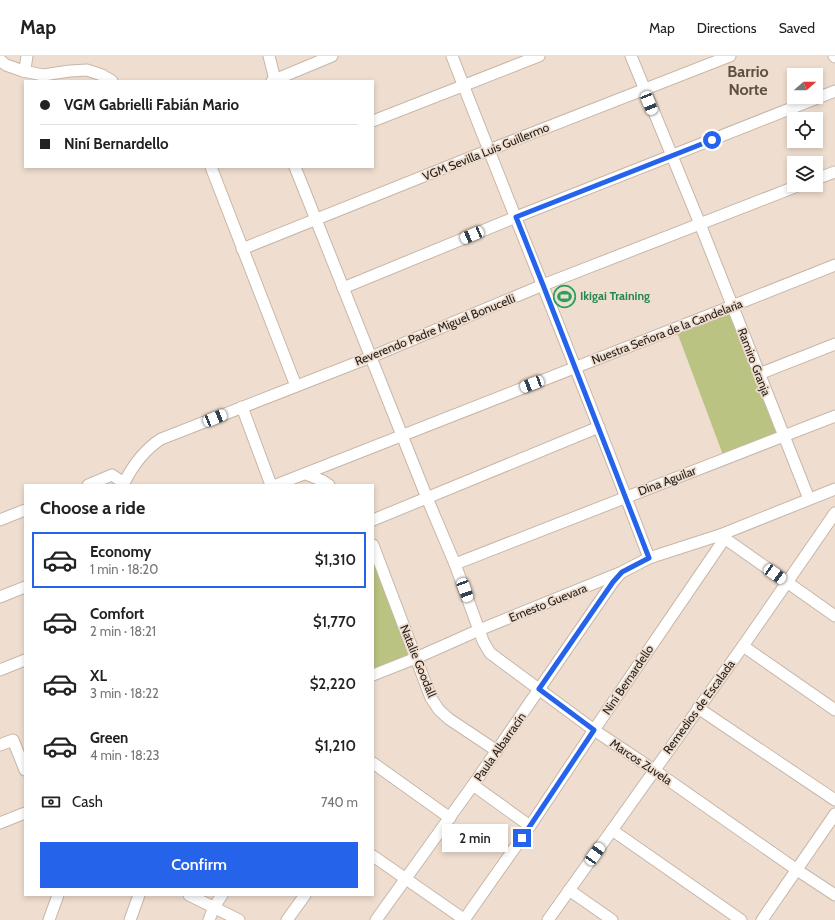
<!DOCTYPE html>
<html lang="en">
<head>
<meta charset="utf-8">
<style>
	:root { --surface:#fff; --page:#f6f6f6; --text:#222; --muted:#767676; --line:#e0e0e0; --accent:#2563eb }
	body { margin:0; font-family:Cabin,sans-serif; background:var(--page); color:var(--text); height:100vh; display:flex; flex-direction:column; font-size:15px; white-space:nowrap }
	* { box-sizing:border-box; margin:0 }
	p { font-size:13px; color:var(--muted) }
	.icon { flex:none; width:22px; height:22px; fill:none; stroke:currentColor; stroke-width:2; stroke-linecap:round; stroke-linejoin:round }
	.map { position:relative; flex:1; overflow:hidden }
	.details { position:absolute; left:24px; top:428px; width:350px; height:412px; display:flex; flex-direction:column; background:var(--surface); border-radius:0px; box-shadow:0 2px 6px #0003 }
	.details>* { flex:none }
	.banner { position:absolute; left:24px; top:24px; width:350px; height:88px; border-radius:0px; box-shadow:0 2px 6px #0003; display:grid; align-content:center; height:88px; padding:0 16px; background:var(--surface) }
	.needle { width:26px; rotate:69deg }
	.fabs { position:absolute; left:787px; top:12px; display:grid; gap:8px }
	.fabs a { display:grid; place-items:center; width:36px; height:36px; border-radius:0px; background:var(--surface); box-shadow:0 2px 6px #0003; font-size:20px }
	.end { position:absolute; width:18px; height:18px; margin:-9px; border:5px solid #2563eb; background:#fff; box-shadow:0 0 0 2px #fff }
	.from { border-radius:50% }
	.bubble { position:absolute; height:28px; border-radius:0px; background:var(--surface); box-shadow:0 2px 6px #0003; font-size:13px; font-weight:600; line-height:28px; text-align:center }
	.car { position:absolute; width:12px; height:24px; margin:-12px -6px; border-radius:5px; box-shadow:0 0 3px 1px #0007; background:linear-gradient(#fff 24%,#345 0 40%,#fff 0 76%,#345 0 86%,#fff 0) }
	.banner b { display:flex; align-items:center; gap:14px; height:38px; font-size:15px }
	.banner b+b { border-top:1px solid var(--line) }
	.banner i { width:10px; height:10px; background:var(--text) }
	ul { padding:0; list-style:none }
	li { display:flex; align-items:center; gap:12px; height:56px; margin:0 8px 6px; padding:0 8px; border:2px solid transparent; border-radius:0px }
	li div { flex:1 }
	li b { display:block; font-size:15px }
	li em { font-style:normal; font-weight:600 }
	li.on { border-color:var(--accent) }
	li>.icon { width:36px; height:36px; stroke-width:1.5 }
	h2 { padding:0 16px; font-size:18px; line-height:48px }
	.pay { display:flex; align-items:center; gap:10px; height:44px; padding:0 16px; font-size:15px }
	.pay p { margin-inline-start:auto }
	.action { display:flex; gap:8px; margin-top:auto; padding:8px 16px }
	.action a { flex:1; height:46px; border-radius:0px; background:var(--accent); color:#fff; font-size:16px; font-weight:600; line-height:46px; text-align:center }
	header { display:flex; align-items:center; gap:24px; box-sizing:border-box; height:56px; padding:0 20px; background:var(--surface); border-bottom:1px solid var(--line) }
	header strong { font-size:19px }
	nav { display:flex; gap:22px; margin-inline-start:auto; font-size:14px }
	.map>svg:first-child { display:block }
	.green { fill:#bbc382 }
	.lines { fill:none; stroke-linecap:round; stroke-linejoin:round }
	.minor-casing { stroke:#c7b7a9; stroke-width:13 }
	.minor { stroke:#fff; stroke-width:11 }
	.route { stroke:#2563eb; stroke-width:5 }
	.labels { text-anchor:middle; stroke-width:3.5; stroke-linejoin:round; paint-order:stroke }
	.street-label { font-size:12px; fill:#28221d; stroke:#efdecf }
	.leisure-label { font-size:12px; font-weight:bold; fill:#27864d; stroke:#efdecf; text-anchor:start }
	.district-label { font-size:16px; font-weight:bold; fill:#5e5043; stroke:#efdecf }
</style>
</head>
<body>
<header>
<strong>Map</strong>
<nav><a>Map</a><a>Directions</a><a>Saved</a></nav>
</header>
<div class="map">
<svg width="835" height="864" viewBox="0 0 835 864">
	<rect width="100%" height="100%" fill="#efdecf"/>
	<g class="green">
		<path d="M729,256l48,123 -54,20 -46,-123z"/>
		<path d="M373,504l39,97 -39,16z"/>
	</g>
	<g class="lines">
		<defs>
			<g id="minor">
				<path d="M269,0l6,24"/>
				<path d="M452,0c65,168 134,334 197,502"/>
				<path d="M631,0l69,168 109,275"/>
				<path d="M834,0l1,1"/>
				<path d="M0,4l6,5 17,6 20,4 27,-4 17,-1 15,5 10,6"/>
				<path d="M23,15l2,-2 2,-13"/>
				<path d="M272,25l60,-25"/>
				<path d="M373,65l166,-65"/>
				<path d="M211,111l85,219"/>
				<path d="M295,111l132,331 28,66 28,77 7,12 104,77 60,40 143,100 38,25"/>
				<path d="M816,123l19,-7"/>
				<path d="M242,193l247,-99 241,-94"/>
				<path d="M343,232l173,-71 319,-126"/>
				<path d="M759,318l76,-30"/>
				<path d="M242,351l29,78"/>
				<path d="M306,418l17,7 6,4"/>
				<path d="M88,429l24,-10 12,8"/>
				<path d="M123,429l1,-2c9,-18 20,-33 37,-44l210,-82 172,-72 257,-100"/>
				<path d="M276,429l456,-179 103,-41"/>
				<path d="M0,464l25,-10"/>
				<path d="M373,464l226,-93"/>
				<path d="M720,479l115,81"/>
				<path d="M373,489l58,153 8,12 10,9 48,32"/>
				<path d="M455,508l380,-148"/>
				<path d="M0,541l25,-10"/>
				<path d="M743,590l92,64"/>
				<path d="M0,614l25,-10"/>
				<path d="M373,619l43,-17 63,-28 143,-58 27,-14 71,-23 115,-46"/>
				<path d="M698,652l137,92"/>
				<path d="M0,689l13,-5 12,30"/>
				<path d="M373,707l77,55"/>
				<path d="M473,729l57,41"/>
				<path d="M0,767l25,-10"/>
				<path d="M612,774l129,90"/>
				<path d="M373,800l92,64"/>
				<path d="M569,834l43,30"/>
				<path d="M189,839l50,25"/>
				<path d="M49,864l9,-25"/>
				<path d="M130,864l9,-25"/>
				<path d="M209,864l5,-13 8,-12"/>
				<path d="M287,864l18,-25"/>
				<path d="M376,864l97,-135 140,-203 7,-8"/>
				<path d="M464,864l66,-94 64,-96 131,-192"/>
				<path d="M548,864l195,-274 92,-133"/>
				<path d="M762,864l73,-106"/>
			</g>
		</defs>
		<use href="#minor" class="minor-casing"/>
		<use href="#minor" class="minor"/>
	</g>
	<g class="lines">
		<path class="route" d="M522,782l72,-108 -55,-41 74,-107 9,-10 27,-14 -106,-273 -27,-68 196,-77"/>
	</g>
	<defs>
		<symbol id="stadium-ring" viewBox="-11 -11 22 22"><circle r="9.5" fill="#efdecf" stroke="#2e9e5b" stroke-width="1.5"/><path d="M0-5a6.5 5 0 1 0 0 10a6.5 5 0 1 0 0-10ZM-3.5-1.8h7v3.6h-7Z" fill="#2e9e5b"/></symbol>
	</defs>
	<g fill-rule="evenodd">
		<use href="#stadium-ring" x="552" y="228" width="25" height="25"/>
	</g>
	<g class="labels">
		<g class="street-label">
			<text transform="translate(486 96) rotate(-22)" y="4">VGM Sevilla Luis Guillermo</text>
			<text transform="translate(435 274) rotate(-22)" y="4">Reverendo Padre Miguel Bonucelli</text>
			<text transform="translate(667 276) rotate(-21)" y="4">Nuestra Señora de la Candelaria</text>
			<text transform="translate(754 306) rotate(69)" y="4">Ramiro Granja</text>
			<text transform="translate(667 425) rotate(-21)" y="4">Dina Aguilar</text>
			<text transform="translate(548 547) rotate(-22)" y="4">Ernesto Guevara</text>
			<text transform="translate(418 605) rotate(68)" y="4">Natalie Goodall</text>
			<text transform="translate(628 624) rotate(-56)" y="4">Niní Bernardello</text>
			<text transform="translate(699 651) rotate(-54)" y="4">Remedios de Escalada</text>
			<text transform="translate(500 691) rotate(-55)" y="4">Paula Albarracín</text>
			<text transform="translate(641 706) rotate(34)" y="4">Marcos Zuvela</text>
		</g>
		<g class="leisure-label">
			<text x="580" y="244">Ikigai Training</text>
		</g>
		<g class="district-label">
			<text x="748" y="21">Barrio<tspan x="748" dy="18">Norte</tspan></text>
		</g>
	</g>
</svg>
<div class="fabs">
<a><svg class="needle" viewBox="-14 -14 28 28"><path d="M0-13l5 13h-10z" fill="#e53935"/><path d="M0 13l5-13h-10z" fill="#767676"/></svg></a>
<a><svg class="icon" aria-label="locate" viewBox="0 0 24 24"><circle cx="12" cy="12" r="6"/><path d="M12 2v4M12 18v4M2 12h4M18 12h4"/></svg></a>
<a><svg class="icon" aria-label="layers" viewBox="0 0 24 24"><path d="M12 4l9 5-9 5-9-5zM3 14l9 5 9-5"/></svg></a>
</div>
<i class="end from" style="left:712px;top:84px"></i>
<i class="end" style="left:522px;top:782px"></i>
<div class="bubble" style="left:442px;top:768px;width:66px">2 min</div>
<i class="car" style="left:649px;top:47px;rotate:158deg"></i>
<i class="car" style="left:472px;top:179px;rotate:247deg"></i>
<i class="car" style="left:532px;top:328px;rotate:249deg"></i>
<i class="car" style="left:215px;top:362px;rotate:68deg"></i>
<i class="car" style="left:775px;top:518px;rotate:125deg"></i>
<i class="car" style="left:465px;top:534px;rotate:160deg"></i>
<i class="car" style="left:595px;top:798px;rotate:35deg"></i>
<div class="banner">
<b><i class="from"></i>VGM Gabrielli Fabián Mario</b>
<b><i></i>Niní Bernardello</b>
</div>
<section class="details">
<h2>Choose a ride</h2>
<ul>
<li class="on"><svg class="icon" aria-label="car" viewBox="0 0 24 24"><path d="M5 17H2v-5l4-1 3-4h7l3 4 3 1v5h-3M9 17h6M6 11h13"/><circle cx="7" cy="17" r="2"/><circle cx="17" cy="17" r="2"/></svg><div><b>Economy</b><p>1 min · 18:20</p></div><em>$1,310</em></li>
<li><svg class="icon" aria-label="car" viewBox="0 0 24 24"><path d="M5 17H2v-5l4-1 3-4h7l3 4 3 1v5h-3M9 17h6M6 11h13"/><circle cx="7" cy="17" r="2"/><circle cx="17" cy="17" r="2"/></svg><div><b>Comfort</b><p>2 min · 18:21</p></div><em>$1,770</em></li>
<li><svg class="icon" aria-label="car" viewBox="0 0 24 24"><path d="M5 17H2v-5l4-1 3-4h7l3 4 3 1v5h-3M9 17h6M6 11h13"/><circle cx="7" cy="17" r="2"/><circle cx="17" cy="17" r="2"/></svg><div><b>XL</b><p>3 min · 18:22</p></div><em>$2,220</em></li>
<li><svg class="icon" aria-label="car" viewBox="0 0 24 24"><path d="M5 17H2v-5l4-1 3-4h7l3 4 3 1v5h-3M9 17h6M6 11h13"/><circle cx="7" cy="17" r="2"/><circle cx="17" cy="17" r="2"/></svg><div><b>Green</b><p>4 min · 18:23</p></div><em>$1,210</em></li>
</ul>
<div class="pay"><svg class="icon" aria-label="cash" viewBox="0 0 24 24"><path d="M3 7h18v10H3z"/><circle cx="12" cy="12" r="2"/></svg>Cash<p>740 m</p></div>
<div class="action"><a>Confirm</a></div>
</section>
</div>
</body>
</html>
